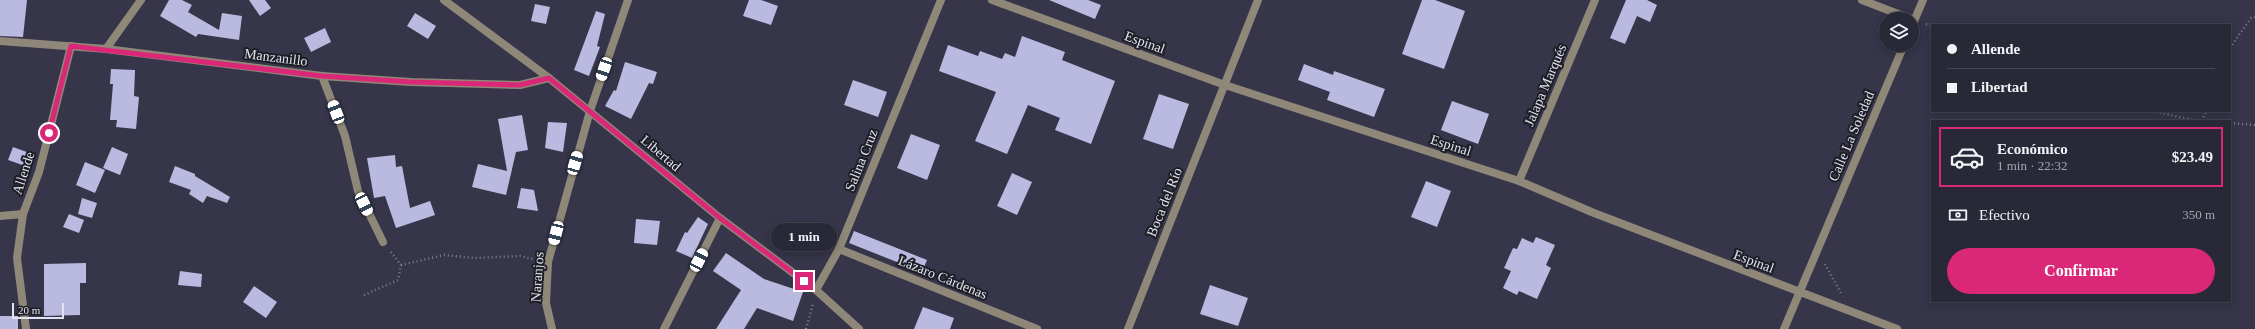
<!DOCTYPE html>
<html lang="es">
<head>
<meta charset="utf-8">
<style>
	:root { --surface:#282837; --page:#30303f; --text:#f1f3f6; --muted:#a5a6ad; --line:#444452; --accent:#db2777 }
	body { margin:0; font-family:"Times New Roman",serif; background:var(--page); color:var(--text); height:100vh; display:flex; flex-direction:column; font-size:15px; white-space:nowrap }
	* { box-sizing:border-box; margin:0 }
	p { font-size:13px; color:var(--muted) }
	.icon { flex:none; width:22px; height:22px; fill:none; stroke:currentColor; stroke-width:2; stroke-linecap:round; stroke-linejoin:round }
	.map { position:relative; flex:1; overflow:hidden }
	.details { position:absolute; left:1931px; top:120px; width:300px; height:182px; display:flex; flex-direction:column; background:var(--surface); border-radius:0px; box-shadow:0 2px 10px #0003,0 0 0 1px var(--line) }
	.details>* { flex:none }
	.guide { position:absolute; left:1931px; top:24px; width:300px; height:88px; border-radius:0px; box-shadow:0 2px 10px #0003,0 0 0 1px var(--line); display:grid; align-content:center; height:88px; padding:0 16px; background:var(--surface) }
	.controls { position:absolute; left:1879px; top:12px; display:grid; gap:8px }
	.controls a { display:grid; place-items:center; width:40px; height:40px; border-radius:50%; background:var(--surface); box-shadow:0 2px 10px #0003,0 0 0 1px var(--line); font-size:20px }
	.scale { position:absolute; left:12px; bottom:10px; width:52px; box-sizing:border-box; padding-left:4px; border:2px solid #e3e3ef; border-top:0; font-size:11px; line-height:14px; white-space:nowrap; color:#e3e3ef; -webkit-text-stroke:3px #1e1e27; paint-order:stroke }
	.end { position:absolute; width:18px; height:18px; margin:-9px; border:5px solid #db2777; background:#fff; box-shadow:0 0 0 2px #fff }
	.from { border-radius:50% }
	.bubble { position:absolute; height:28px; border-radius:14px; background:var(--surface); box-shadow:0 2px 10px #0003,0 0 0 1px var(--line); font-size:13px; font-weight:700; line-height:28px; text-align:center }
	.car { position:absolute; width:12px; height:24px; margin:-12px -6px; border-radius:5px; box-shadow:0 0 3px 1px #0007; background:linear-gradient(#fff 24%,#345 0 40%,#fff 0 76%,#345 0 86%,#fff 0) }
	.guide b { display:flex; align-items:center; gap:14px; height:38px; font-size:15px }
	.guide b+b { border-top:1px solid var(--line) }
	.guide i { width:10px; height:10px; background:var(--text) }
	ul { padding:7px 0 0; list-style:none }
	li { display:flex; align-items:center; gap:12px; height:60px; margin:0 8px 6px; padding:0 8px; border:2px solid transparent; border-radius:0px }
	li div { flex:1 }
	li b { display:block; font-size:15px }
	li em { font-style:normal; font-weight:700 }
	li.on { border-color:var(--accent) }
	li>.icon { width:36px; height:36px; stroke-width:1.5 }
	.pay { display:flex; align-items:center; gap:10px; height:44px; padding:0 16px; font-size:15px }
	.pay p { margin-inline-start:auto }
	.action { display:flex; gap:8px; margin-top:auto; padding:8px 16px }
	.action a { flex:1; height:46px; border-radius:24px; background:var(--accent); color:#fff; font-size:16px; font-weight:700; line-height:46px; text-align:center }
	.map>svg:first-child { display:block }
	.building { fill:#bab9e0 }
	.lines { fill:none; stroke-linecap:round; stroke-linejoin:round }
	.path { stroke:#818091; stroke-width:2.5; stroke-dasharray:1 3; stroke-linecap:butt }
	.street { stroke:#8f8878; stroke-width:8 }
	.route { stroke:#db2777; stroke-width:5 }
	.labels { text-anchor:middle; stroke-width:4; stroke-linejoin:round; paint-order:stroke }
	.street-label { font-size:14px; fill:#e3e3ef; stroke:#1e1e27 }
</style>
</head>
<body>
<div class="map">
<svg width="2255" height="329" viewBox="0 0 2255 329">
	<rect width="100%" height="100%" fill="#363549"/>
	<g class="building">
		<path d="M0,0h27l-4,37 -23,-1z"/>
		<path d="M169,0h13l10,5 -4,7 31,18 3,-17 20,3 -3,24 -41,-6 -2,3 -36,-21z"/>
		<path d="M249,0h16l6,8 -11,8z"/>
		<path d="M749,0h12l17,6 -7,19 -28,-9z"/>
		<path d="M1049,0h39l13,5 -6,14z"/>
		<path d="M1422,0h13l30,11 -21,58 -42,-15z"/>
		<path d="M1626,0h21l10,5 -7,17 -13,-6 -12,28 -15,-6z"/>
		<path d="M535,4l15,3 -4,17 -15,-3z"/>
		<path d="M596,11l9,3 -8,32 3,1 -11,29 -15,-6z"/>
		<path d="M415,13l21,13 -8,13 -21,-13z"/>
		<path d="M325,28l6,14 -20,10 -7,-14z"/>
		<path d="M1022,36l43,16 -3,8 53,21 -24,63 -36,-14 5,-12 -32,-13 -21,49 -32,-13 21,-49 -57,-21 9,-26 30,11 2,-5 22,8 3,-6 10,4z"/>
		<path d="M625,62l32,10 -4,12 -4,-1 -18,36 -26,-13 9,-16 2,1z"/>
		<path d="M1304,64l29,11 1,-4 51,18 -11,28 -47,-17 3,-8 -32,-12z"/>
		<path d="M111,69l24,1 -1,26 5,1 -3,32 -20,-2 1,-7h-7l3,-36h-3z"/>
		<path d="M853,80l34,12 -9,25 -34,-12z"/>
		<path d="M1159,94l30,10 -16,45 -30,-10z"/>
		<path d="M1452,101l37,13 -11,30 -37,-14z"/>
		<path d="M522,115l6,35 -12,2 -10,43 -34,-8 6,-23 29,7 -9,-52z"/>
		<path d="M548,122l19,1 -4,29 -18,-4z"/>
		<path d="M911,134l29,11 -13,35 -30,-12z"/>
		<path d="M13,147l22,8 -4,13 -23,-8z"/>
		<path d="M112,147l16,7 -8,21 -17,-7z"/>
		<path d="M395,155l1,12 6,-1 8,42 20,-7 5,14 -39,13 -11,-32 -11,2 -7,-40z"/>
		<path d="M85,162l20,8 -10,23 -19,-8z"/>
		<path d="M175,166l20,8v2l35,21 -3,6 -20,-7 -4,7 -14,-9 2,-4 -22,-8z"/>
		<path d="M1012,173l20,9 -15,33 -20,-9z"/>
		<path d="M1426,181l25,10 -14,36 -26,-10z"/>
		<path d="M521,188l13,2 4,21 -21,-3z"/>
		<path d="M82,198l15,5 -5,15 -14,-4z"/>
		<path d="M69,214l15,6 -5,13 -16,-6z"/>
		<path d="M698,217l10,7 -16,34 -16,-7 9,-19 2,1z"/>
		<path d="M636,219l24,2 -3,24 -23,-2z"/>
		<path d="M854,231l73,29 -5,12 -73,-29z"/>
		<path d="M1536,237l19,8 -9,20 5,3 -14,31 -18,-8 -2,4 -14,-7 8,-17 -7,-3 9,-20 4,1 5,-11 11,5z"/>
		<path d="M726,253l38,26 39,13 -10,29 -36,-13 -13,21h-28l25,-39 -28,-19z"/>
		<path d="M86,263v20h-6v32l-36,1v-52z"/>
		<path d="M180,271l22,3 -1,13 -23,-2z"/>
		<path d="M1210,285l38,13 -10,28 -38,-12z"/>
		<path d="M254,286l23,16 -11,16 -23,-16z"/>
		<path d="M923,307l31,11 -4,11h-36z"/>
		<rect x="0" y="316" width="18" height="13"/>
	</g>
	<g class="lines">
		<g class="path">
			<path d="M1926,24l6,2"/>
			<path d="M2230,48l21,-30 4,-1"/>
			<path d="M2152,111l45,10"/>
			<path d="M2202,121l4,-10"/>
			<path d="M2230,123l25,2"/>
			<path d="M1825,264l17,31"/>
			<path d="M401,265l43,-10 30,3 46,-2 16,4"/>
			<path d="M364,295l34,-15 3,-15 -11,-14"/>
			<path d="M806,329l7,-25"/>
		</g>
		<g class="street">
			<path d="M444,0l105,78 171,140 96,72 43,39"/>
			<path d="M992,0l233,85 294,96 75,32 303,116"/>
			<path d="M1862,0l49,19"/>
			<path d="M1912,26l11,-26"/>
			<path d="M0,41l106,8 216,27 89,6 109,3 29,-7"/>
			<path d="M106,49l35,-49"/>
			<path d="M322,76l23,60 13,55 25,51"/>
			<path d="M1519,181l76,-181"/>
			<path d="M0,216l23,-2"/>
			<path d="M839,249l198,80"/>
			<path d="M816,290l23,-41 102,-249"/>
			<path d="M26,329l-9,-71 6,-44 16,-42 32,-126"/>
			<path d="M552,329l-6,-26 2,-41 42,-151 38,-111"/>
			<path d="M664,329l56,-111"/>
			<path d="M1128,329l130,-329"/>
			<path d="M1784,329l120,-284"/>
		</g>
	</g>
	<g class="lines">
		<path class="route" d="M49,133l22,-87 251,30 89,6 109,3 29,-7 171,140 84,63"/>
	</g>
	<g class="labels">
		<g class="street-label">
			<text transform="translate(1145 42) rotate(20)" y="5">Espinal</text>
			<text transform="translate(276 57) rotate(7)" y="5">Manzanillo</text>
			<text transform="translate(1545 85) rotate(-67)" y="5">Jalapa Marqués</text>
			<text transform="translate(1851 136) rotate(-67)" y="5">Calle La Soledad</text>
			<text transform="translate(1451 145) rotate(18)" y="5">Espinal</text>
			<text transform="translate(661 153) rotate(40)" y="5">Libertad</text>
			<text transform="translate(861 160) rotate(-68)" y="5">Salina Cruz</text>
			<text transform="translate(23 173) rotate(-72)" y="5">Allende</text>
			<text transform="translate(1164 202) rotate(-68)" y="5">Boca del Río</text>
			<text transform="translate(1754 261) rotate(21)" y="5">Espinal</text>
			<text transform="translate(537 277) rotate(-86)" y="5">Naranjos</text>
			<text transform="translate(943 277) rotate(22)" y="5">Lázaro Cárdenas</text>
		</g>
	</g>
</svg>
<div class="controls">
<a><svg class="icon" aria-label="layers" viewBox="0 0 24 24"><path d="M12 4l9 5-9 5-9-5zM3 14l9 5 9-5"/></svg></a>
</div>
<div class="scale">20 m</div>
<i class="end from" style="left:49px;top:133px"></i>
<i class="end" style="left:804px;top:281px"></i>
<div class="bubble" style="left:771px;top:223px;width:66px">1 min</div>
<i class="car" style="left:604px;top:69px;rotate:199deg"></i>
<i class="car" style="left:336px;top:112px;rotate:339deg"></i>
<i class="car" style="left:575px;top:163px;rotate:16deg"></i>
<i class="car" style="left:364px;top:204px;rotate:154deg"></i>
<i class="car" style="left:556px;top:233px;rotate:194deg"></i>
<i class="car" style="left:699px;top:260px;rotate:27deg"></i>
<div class="guide">
<b><i class="from"></i>Allende</b>
<b><i></i>Libertad</b>
</div>
<section class="details">
<ul>
<li class="on"><svg class="icon" aria-label="car" viewBox="0 0 24 24"><path d="M5 17H2v-5l4-1 3-4h7l3 4 3 1v5h-3M9 17h6M6 11h13"/><circle cx="7" cy="17" r="2"/><circle cx="17" cy="17" r="2"/></svg><div><b>Económico</b><p>1 min · 22:32</p></div><em>$23.49</em></li>
</ul>
<div class="pay"><svg class="icon" aria-label="cash" viewBox="0 0 24 24"><path d="M3 7h18v10H3z"/><circle cx="12" cy="12" r="2"/></svg>Efectivo<p>350 m</p></div>
<div class="action"><a>Confirmar</a></div>
</section>
</div>
</body>
</html>
